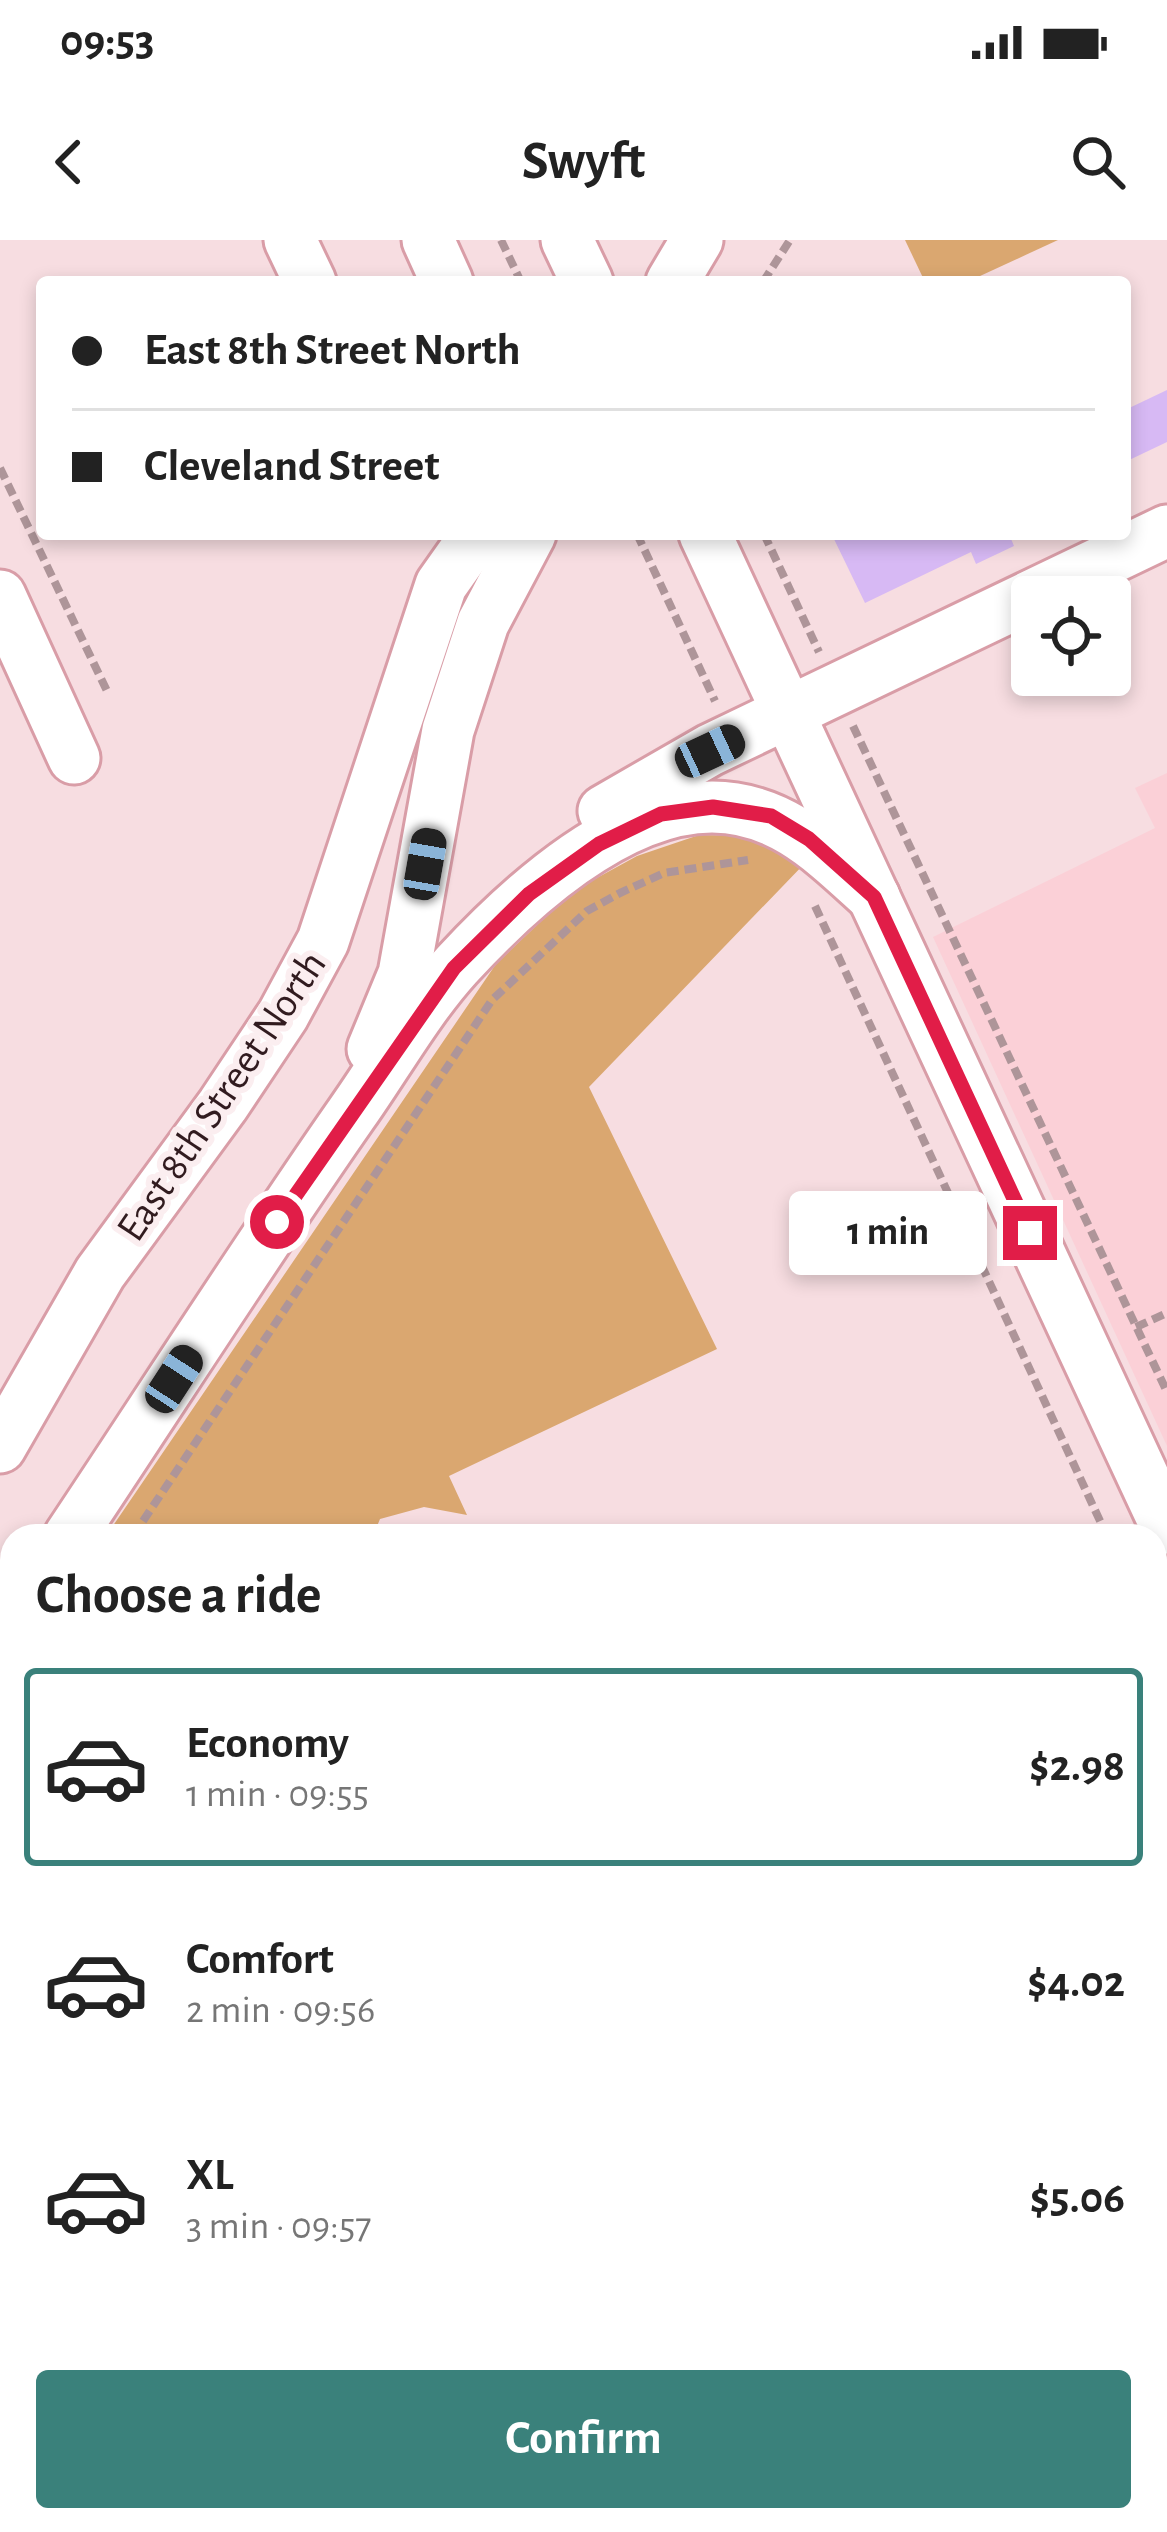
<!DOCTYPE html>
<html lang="en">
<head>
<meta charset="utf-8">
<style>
	:root { --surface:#fff; --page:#f2f2f2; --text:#222; --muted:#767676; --line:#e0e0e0; --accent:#3a817b }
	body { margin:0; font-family:"Alegreya Sans",sans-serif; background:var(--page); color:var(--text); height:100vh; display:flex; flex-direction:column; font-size:45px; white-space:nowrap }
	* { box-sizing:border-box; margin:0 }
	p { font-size:39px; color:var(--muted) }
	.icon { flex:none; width:66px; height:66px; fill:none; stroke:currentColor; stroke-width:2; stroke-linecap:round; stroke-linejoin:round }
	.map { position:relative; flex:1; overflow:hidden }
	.side { position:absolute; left:0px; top:1284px; width:1167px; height:1008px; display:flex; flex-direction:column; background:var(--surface); border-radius:36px 36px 0 0; box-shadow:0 6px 18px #0003 }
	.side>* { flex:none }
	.top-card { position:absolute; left:36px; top:36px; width:1095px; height:264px; border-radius:12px; box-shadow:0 6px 18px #0003; display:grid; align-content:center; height:264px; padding:0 36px; background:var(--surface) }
	.controls { position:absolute; left:1011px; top:336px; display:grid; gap:24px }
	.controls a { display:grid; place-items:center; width:120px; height:120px; border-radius:12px; background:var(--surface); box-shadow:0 6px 18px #0003; font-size:60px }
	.end { position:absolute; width:54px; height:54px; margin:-27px; border:15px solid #e11d48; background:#fff; box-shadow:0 0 0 6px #fff }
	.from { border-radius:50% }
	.bubble { position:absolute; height:84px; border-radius:12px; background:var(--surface); box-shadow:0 6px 18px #0003; font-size:39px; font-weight:700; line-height:84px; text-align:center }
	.car { position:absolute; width:36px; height:72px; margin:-36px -18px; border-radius:15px; box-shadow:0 0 9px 3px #0007; background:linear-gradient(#222 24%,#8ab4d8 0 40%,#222 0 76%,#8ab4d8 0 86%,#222 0) }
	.top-card b { display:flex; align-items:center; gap:42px; height:114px; font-size:45px }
	.top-card b+b { border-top:3px solid var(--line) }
	.top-card i { width:30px; height:30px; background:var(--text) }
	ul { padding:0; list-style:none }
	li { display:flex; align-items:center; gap:36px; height:198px; margin:0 24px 18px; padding:0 12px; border:6px solid transparent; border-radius:12px }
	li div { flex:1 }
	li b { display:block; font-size:45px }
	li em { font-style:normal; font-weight:700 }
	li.selected { border-color:var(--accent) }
	li>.icon { width:108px; height:108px; stroke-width:1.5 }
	h2 { padding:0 36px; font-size:54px; line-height:144px }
	.cta { display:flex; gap:24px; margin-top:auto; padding:24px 36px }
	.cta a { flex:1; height:138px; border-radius:12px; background:var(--accent); color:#fff; font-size:48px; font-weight:700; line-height:138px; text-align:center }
	.status { display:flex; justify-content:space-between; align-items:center; height:84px; padding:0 60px; background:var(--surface); direction:ltr }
	.status svg { height:33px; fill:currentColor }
	header { display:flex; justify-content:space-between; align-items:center; height:156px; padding:0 36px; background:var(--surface); font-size:54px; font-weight:700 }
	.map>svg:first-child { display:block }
	.built { fill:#fbd0d7 }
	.green { fill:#daa770 }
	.building { fill:#d7b9f4 }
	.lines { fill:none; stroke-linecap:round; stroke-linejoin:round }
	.minor-casing { stroke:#d99da7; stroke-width:57 }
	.highway-casing { stroke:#386b9e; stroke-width:72 }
	.path { stroke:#ae9599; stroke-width:8; stroke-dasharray:12 6; stroke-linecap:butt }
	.minor { stroke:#fff; stroke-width:51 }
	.highway { stroke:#3c96e2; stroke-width:66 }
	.route { stroke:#e11d48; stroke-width:15 }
	.labels { text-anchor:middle; stroke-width:12; stroke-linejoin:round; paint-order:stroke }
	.street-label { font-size:42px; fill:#311b1f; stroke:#fbeef0 }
</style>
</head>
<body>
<div class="status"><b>09:53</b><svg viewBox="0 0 49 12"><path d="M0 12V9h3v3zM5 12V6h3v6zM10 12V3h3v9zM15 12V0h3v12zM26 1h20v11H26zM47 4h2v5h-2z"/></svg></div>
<header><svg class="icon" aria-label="back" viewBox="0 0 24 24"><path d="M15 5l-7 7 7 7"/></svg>Swyft<svg class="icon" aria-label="search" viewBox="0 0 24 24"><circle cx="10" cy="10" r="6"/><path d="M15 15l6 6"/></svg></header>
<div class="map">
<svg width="1167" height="2292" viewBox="0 0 1167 2292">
	<rect width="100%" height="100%" fill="#f7dde1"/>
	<path class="built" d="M1167,533v673l-234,-509 222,-109 -20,-40z"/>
	<g class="green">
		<path d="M905,0h153l-91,42h-42z"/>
		<path d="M699,595l64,1 44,25 -218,226 128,262 -268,127 18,39 -43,-8 -44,12 -7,17h-267l390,-572 77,-73 64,-35z"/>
		<path d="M12,1434v249l-12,-14v-218z"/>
		<path d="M173,2280h183l-2,12h-182z"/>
	</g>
	<g class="building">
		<path d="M1167,150v52l-42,20v-52z"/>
		<path d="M840,294h169l5,12 -38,18 -5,-12 -106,51 -32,-66z"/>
	</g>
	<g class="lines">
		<defs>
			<g id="minor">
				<path d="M290,0l20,42"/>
				<path d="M428,0l19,42"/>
				<path d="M567,0l20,42"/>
				<path d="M672,42l25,-42"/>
				<path d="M705,294l462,994"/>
				<path d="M0,356l74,162"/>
				<path d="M604,571l106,-61 457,-219"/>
				<path d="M373,809l31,-75 44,-244 35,-107 47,-89"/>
				<path d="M0,1207l100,-174 123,-168 60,-90 40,-74 118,-356 36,-51"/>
				<path d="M70,1296c94,-141 185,-284 282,-423 34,-48 65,-104 105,-148 61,-66 160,-158 255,-158 70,0 114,47 162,90"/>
				<path d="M0,1403l12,-18"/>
				<path d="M1155,1599l12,-6"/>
				<path d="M899,2280l5,12"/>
			</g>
			<g id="highway">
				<path d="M0,1729l12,13"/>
				<path d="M147,2292l2,-12"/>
			</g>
		</defs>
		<use href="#minor" class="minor-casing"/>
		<use href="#highway" class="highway-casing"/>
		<g class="path">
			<path d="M501,0l20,42"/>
			<path d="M763,42l27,-42"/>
			<path d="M0,228l107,223"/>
			<path d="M637,294l78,167"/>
			<path d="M764,294l55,118"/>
			<path d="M853,486l314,666"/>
			<path d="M815,666l292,630"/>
			<path d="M1136,1087l31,-14"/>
			<path d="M133,1296l359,-536 95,-89 33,-18 44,-20 84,-13"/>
			<path d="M1155,1401l12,26"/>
			<path d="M0,1495l12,-18"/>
			<path d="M1155,1537l12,-6"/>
			<path d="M1155,1696l12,-6"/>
			<path d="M848,2280l5,12"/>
			<path d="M955,2280l6,12"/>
			<path d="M402,2292l2,-12"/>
		</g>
		<use href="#minor" class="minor"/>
		<use href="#highway" class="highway"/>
	</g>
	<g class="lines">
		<path class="route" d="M277,982l177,-254 75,-74 70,-50 62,-30 52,-7 58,9 38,23 65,58 156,336"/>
	</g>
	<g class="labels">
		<g class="street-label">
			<text transform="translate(220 855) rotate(-56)" y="15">East 8th Street North</text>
		</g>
	</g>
</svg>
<div class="controls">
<a><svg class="icon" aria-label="locate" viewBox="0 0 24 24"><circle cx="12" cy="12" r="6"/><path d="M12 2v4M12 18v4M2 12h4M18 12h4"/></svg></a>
</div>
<i class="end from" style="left:277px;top:982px"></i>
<i class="end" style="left:1030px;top:993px"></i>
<div class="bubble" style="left:789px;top:951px;width:198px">1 min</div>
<i class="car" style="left:710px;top:511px;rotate:65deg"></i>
<i class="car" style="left:425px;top:624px;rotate:10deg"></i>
<i class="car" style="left:174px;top:1139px;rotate:33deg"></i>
<div class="top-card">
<b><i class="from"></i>East 8th Street North</b>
<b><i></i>Cleveland Street</b>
</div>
<section class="side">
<h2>Choose a ride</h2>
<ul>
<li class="selected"><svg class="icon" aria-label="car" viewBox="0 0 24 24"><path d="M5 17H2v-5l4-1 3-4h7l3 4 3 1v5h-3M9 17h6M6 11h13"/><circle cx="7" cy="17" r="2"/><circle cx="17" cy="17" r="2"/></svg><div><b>Economy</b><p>1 min · 09:55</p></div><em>$2.98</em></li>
<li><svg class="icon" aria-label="car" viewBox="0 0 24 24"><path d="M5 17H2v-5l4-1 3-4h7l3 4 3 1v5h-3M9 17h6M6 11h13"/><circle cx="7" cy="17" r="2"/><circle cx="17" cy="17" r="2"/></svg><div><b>Comfort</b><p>2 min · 09:56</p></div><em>$4.02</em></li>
<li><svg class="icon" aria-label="car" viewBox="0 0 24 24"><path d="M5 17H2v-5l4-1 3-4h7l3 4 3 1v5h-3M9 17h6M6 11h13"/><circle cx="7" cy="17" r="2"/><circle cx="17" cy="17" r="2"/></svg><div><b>XL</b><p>3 min · 09:57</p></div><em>$5.06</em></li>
</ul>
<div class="cta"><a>Confirm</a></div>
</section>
</div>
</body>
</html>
